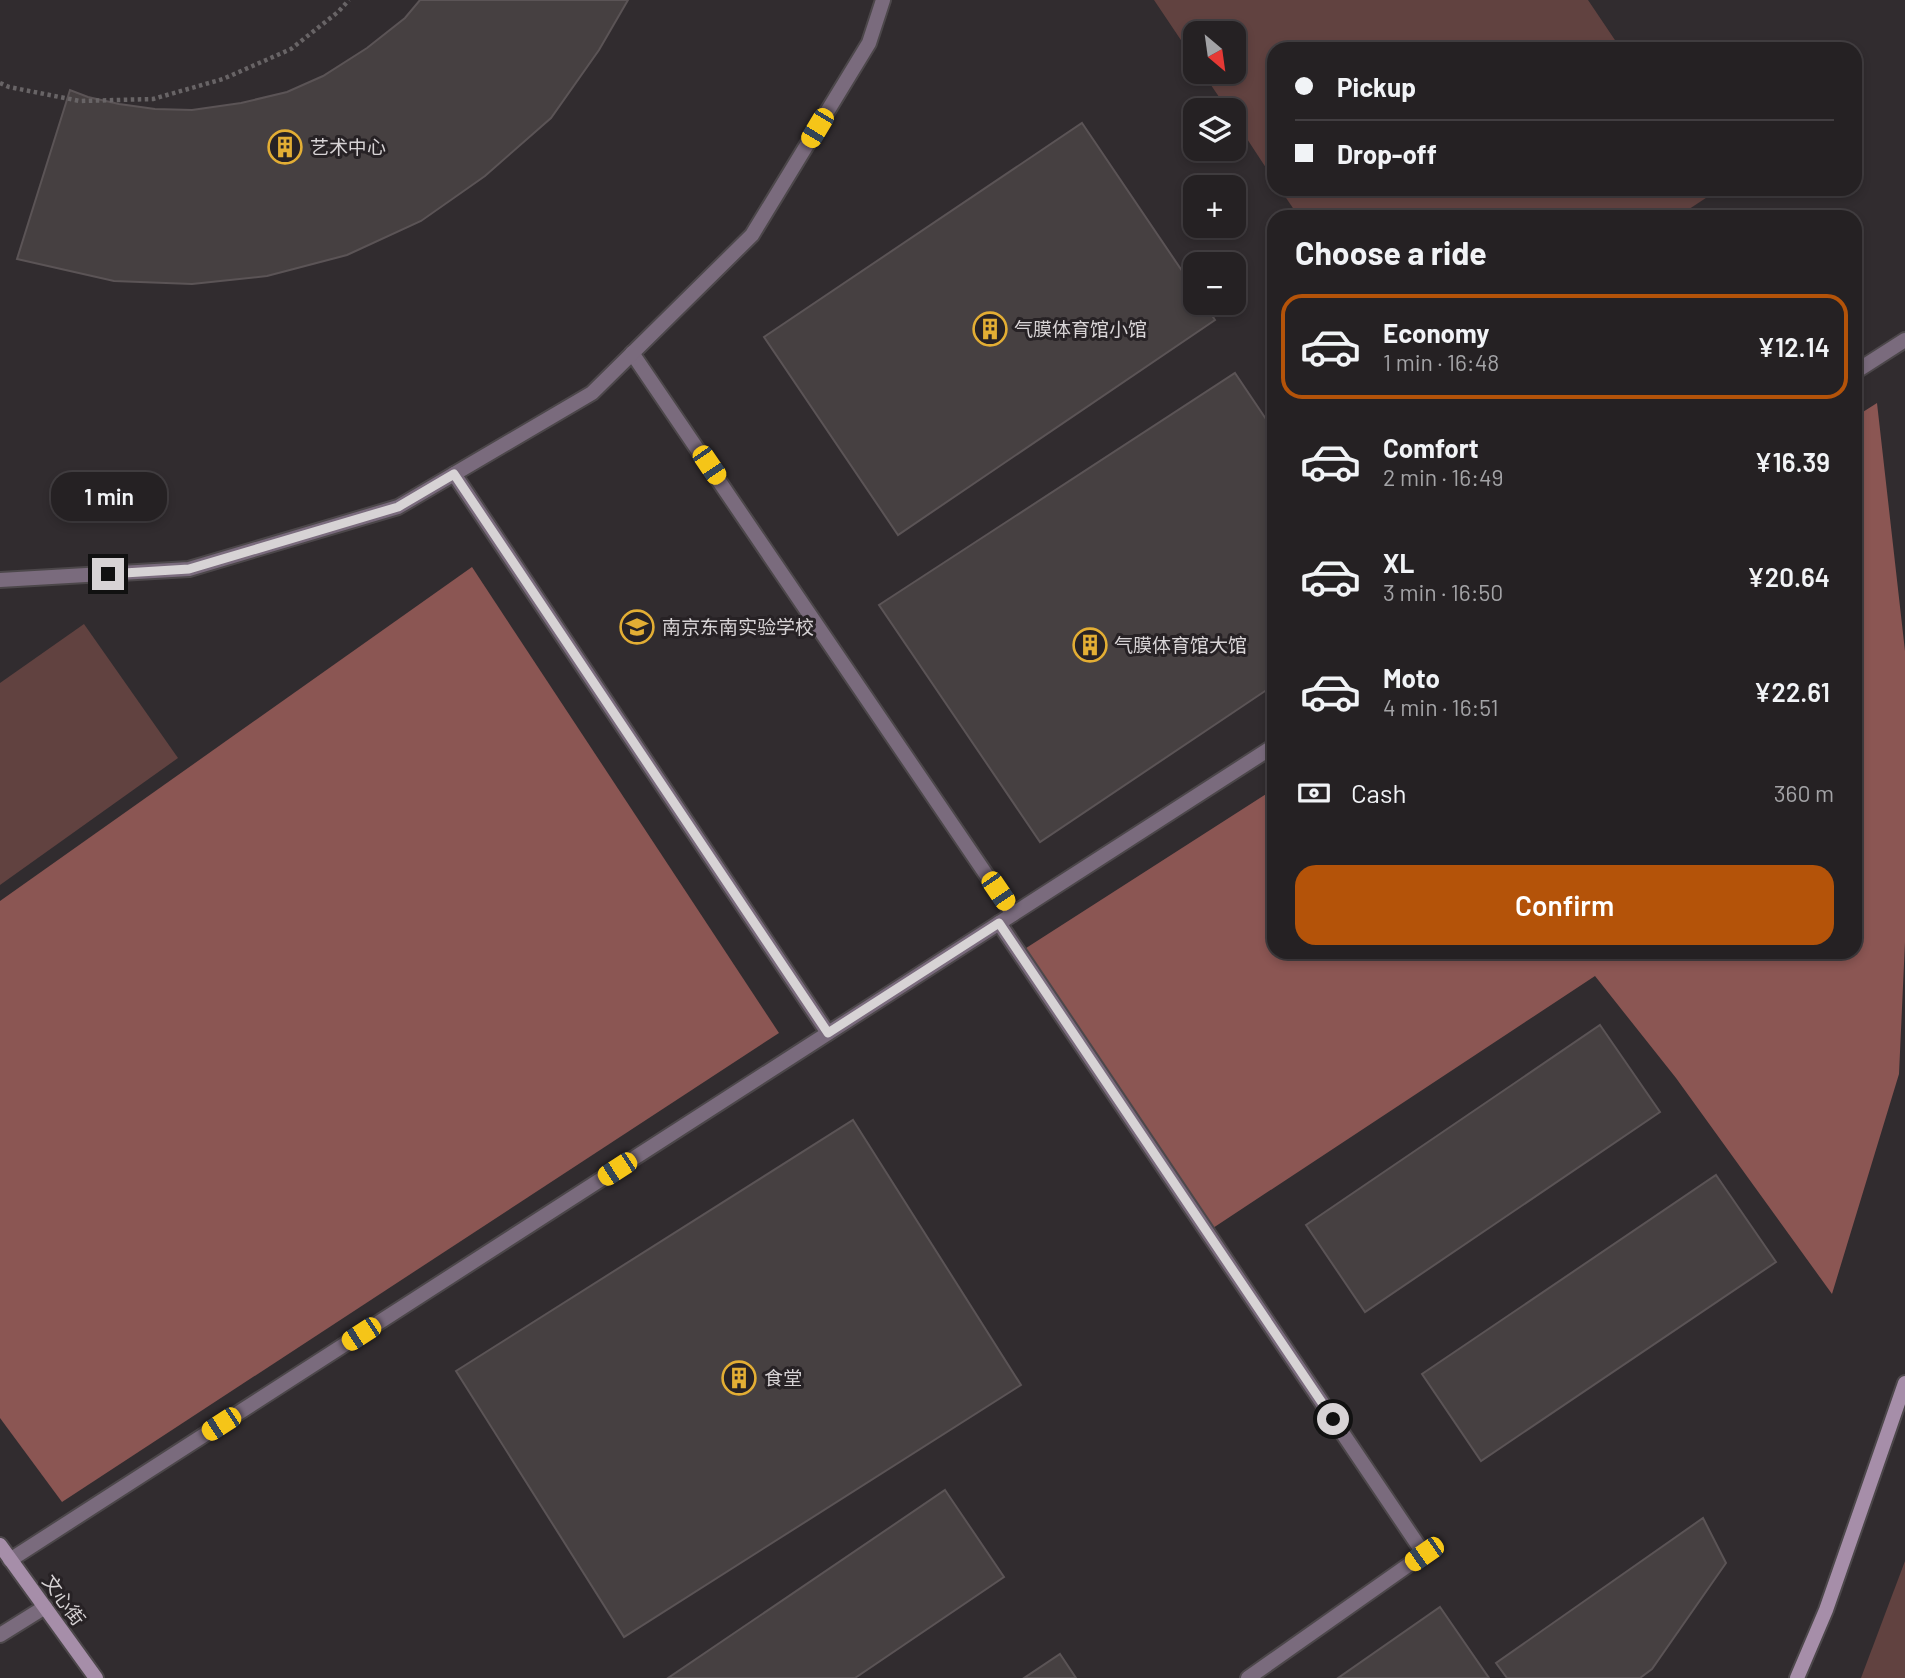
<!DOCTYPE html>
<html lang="en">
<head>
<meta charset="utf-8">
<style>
	:root { --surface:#252123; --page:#2d292b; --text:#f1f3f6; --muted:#a3a3a6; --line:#423e41; --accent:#b45309 }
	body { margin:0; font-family:Barlow,"Noto Sans SC",sans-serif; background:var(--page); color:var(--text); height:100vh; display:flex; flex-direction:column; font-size:26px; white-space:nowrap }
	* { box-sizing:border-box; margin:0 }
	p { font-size:23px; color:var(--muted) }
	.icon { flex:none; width:38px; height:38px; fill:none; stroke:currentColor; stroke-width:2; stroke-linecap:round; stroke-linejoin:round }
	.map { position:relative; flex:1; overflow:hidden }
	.sheet { position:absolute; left:1267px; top:210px; width:595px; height:749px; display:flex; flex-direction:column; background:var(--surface); border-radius:21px; box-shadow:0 4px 10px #0003,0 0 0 2px var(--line) }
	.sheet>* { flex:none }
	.guide { position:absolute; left:1267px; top:42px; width:595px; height:154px; border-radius:21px; box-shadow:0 4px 10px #0003,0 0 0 2px var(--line); display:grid; align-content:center; height:154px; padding:0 28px; background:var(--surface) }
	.needle { width:46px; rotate:151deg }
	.tools { position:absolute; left:1183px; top:21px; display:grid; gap:14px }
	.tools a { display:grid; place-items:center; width:63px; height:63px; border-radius:14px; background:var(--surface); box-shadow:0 4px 10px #0003,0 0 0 2px var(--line); font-size:35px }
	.end { position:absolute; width:32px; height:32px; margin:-16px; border:9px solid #d7d3d5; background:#111; box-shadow:0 0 0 4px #111 }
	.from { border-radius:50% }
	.bubble { position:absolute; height:49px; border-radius:21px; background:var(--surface); box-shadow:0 4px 10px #0003,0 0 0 2px var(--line); font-size:23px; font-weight:600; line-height:49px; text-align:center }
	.car { position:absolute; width:21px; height:42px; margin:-21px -10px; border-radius:9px; box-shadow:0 0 5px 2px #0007; background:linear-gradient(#f5c518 24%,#345 0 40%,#f5c518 0 76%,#345 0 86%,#f5c518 0) }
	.guide b { display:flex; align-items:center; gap:24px; height:66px; font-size:26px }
	.guide b+b { border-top:2px solid var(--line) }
	.guide i { width:18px; height:18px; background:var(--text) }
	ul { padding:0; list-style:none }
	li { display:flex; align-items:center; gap:21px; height:105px; margin:0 14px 10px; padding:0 14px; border:4px solid transparent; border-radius:21px }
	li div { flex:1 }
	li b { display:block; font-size:26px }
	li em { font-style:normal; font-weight:600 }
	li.on { border-color:var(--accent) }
	li>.icon { width:63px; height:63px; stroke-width:1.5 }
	h2 { padding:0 28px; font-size:32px; line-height:84px }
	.pay { display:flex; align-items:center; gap:18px; height:77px; padding:0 28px; font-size:26px }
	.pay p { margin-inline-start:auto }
	.primary-button { display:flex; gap:14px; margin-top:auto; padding:14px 28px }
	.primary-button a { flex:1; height:80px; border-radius:21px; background:var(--accent); color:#fff; font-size:28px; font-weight:600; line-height:80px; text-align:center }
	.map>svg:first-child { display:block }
	.green { fill:#614240 }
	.forest { fill:#8b5653 }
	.building { fill:#464041; stroke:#5b5456; stroke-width:2 }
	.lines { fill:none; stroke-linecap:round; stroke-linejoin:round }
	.street-casing { stroke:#4c474a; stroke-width:18 }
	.secondary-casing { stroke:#4c474a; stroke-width:18 }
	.path { stroke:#686466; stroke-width:4.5; stroke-dasharray:3.5 3.5; stroke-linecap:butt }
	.street { stroke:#7a6b7d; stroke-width:14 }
	.secondary { stroke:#a68ea9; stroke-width:14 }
	.route { stroke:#d7d3d5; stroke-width:9 }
	.labels { text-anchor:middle; stroke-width:6; stroke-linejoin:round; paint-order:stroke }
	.poi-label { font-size:19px; fill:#d7d3d5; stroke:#272225; text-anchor:start }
	.street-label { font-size:19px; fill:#d7d3d5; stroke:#272225 }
</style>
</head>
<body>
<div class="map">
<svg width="1905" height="1678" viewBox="0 0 1905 1678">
	<rect width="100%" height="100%" fill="#312c2f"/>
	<g class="green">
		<path d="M1154,0h434l33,49h-347v131l-40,-61v-9h-6l-26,-38h32v-39h-39v28z"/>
		<path d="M1280,189h434l1,3 -38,25h-378z"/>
		<path d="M84,624l94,134 -178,127v-202z"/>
		<path d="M1905,1561v117h-44z"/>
	</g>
	<g class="forest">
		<path d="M1877,403l28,248v291l-6,132 -67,220 -156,-216 -81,-102 -382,252 -190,-278 251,-161v163h581v-535z"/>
		<path d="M472,567l307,466 -717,469 -62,-84v-517z"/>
	</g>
	<g class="building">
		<path d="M420,0h208l-29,50 -48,68 -66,58 -64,45 -74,34 -80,21 -75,8 -78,-3 -97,-22 53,-169 18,7 31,7 36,5 37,1 49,-7 46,-11 36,-16 44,-28 38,-30z"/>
		<path d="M1082,123l113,167v13h9l11,17 -317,215 -134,-198z"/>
		<path d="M1235,373l39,58v254l-234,157 -161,-237z"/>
		<path d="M1600,1025l60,87 -295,200 -59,-87z"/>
		<path d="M853,1120l168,265 -397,252 -168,-266z"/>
		<path d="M1716,1175l60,87 -295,199 -59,-87z"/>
		<path d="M945,1490l59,87 -149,101h-187z"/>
		<path d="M1703,1518l23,45 -74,106 -12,9h-133l-11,-15z"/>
		<path d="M1440,1607l49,71h-151z"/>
		<path d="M1060,1654l16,24h-52z"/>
	</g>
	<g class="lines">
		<defs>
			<g id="street">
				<path d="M632,353l381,561"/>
				<path d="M1855,372l50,-32"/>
				<path d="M454,474l374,559"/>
				<path d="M0,580l189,-11 209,-62 194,-114 160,-158 117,-192 14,-43"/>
				<path d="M999,923l425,631 -176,124"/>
				<path d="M10,1560l1264,-814"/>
				<path d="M0,1635l45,-28"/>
			</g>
			<g id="secondary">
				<path d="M0,1545l96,133"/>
				<path d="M1797,1678l29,-68 79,-227"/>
			</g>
		</defs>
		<use href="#street" class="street-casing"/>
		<use href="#secondary" class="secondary-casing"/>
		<path class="path" d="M0,83l9,4 71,14 73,-2 70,-20 68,-30 47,-37 11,-12"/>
		<use href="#street" class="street"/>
		<use href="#secondary" class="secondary"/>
	</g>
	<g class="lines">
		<path class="route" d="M108,574l81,-5 209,-62 56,-33 374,559 171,-110 334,496"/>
	</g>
	<defs>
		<symbol id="building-ring" viewBox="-11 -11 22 22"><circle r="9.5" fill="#272225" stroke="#e3ae34" stroke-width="1.5"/><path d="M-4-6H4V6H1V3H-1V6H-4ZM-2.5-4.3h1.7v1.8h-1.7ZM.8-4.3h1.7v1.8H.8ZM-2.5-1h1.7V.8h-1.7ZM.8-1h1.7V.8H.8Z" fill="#e3ae34"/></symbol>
		<symbol id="school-ring" viewBox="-11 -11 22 22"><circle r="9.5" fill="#272225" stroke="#e3ae34" stroke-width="1.5"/><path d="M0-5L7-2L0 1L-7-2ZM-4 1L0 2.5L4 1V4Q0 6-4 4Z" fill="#e3ae34"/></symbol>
	</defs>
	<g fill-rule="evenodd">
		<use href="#building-ring" x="266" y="128" width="38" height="38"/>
		<use href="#building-ring" x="971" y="310" width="38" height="38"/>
		<use href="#school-ring" x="618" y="608" width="38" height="38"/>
		<use href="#building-ring" x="1071" y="626" width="38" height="38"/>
		<use href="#building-ring" x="720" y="1359" width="38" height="38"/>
	</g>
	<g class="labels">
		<g class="poi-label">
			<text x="310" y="154">艺术中心</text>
			<text x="1014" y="336">气膜体育馆小馆</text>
			<text x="662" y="634">南京东南实验学校</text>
			<text x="1114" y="652">气膜体育馆大馆</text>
			<text x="764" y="1385">食堂</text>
		</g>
		<g class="street-label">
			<text transform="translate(64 1600) rotate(54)" y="7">文心街</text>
		</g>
	</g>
</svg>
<div class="tools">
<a><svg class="needle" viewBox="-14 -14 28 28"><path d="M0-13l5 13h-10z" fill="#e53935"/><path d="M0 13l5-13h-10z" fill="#a3a3a6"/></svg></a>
<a><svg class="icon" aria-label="layers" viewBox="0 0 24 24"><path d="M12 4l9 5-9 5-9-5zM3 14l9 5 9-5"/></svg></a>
<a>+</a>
<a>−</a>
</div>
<i class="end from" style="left:1333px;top:1419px"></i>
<i class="end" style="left:108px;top:574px"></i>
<div class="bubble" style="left:51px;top:472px;width:116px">1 min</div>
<i class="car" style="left:817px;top:128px;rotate:211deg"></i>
<i class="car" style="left:709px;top:465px;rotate:146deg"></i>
<i class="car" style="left:998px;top:891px;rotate:146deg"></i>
<i class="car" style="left:617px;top:1169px;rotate:237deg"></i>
<i class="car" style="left:361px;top:1334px;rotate:237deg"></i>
<i class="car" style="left:221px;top:1424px;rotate:237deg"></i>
<i class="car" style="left:1424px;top:1554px;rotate:235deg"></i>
<div class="guide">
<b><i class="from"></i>Pickup</b>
<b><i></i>Drop-off</b>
</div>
<section class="sheet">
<h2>Choose a ride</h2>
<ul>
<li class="on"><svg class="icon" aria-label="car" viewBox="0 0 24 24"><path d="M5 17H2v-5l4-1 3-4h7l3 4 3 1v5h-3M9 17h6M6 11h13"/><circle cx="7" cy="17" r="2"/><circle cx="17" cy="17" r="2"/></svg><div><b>Economy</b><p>1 min · 16:48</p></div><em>¥12.14</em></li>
<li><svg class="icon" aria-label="car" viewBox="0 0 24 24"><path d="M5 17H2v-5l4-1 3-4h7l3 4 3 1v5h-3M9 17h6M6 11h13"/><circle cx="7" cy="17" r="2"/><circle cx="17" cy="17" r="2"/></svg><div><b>Comfort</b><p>2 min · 16:49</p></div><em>¥16.39</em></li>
<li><svg class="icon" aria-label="car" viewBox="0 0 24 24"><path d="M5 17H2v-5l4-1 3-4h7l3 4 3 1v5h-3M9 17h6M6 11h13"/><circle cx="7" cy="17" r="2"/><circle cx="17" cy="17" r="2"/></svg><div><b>XL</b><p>3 min · 16:50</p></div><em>¥20.64</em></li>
<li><svg class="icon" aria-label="car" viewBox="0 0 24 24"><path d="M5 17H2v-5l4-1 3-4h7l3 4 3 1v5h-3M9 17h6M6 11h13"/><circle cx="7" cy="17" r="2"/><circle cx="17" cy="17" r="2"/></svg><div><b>Moto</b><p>4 min · 16:51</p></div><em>¥22.61</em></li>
</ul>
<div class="pay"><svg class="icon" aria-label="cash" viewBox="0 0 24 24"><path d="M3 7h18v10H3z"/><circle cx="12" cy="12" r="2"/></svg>Cash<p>360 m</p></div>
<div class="primary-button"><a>Confirm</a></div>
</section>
</div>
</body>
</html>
